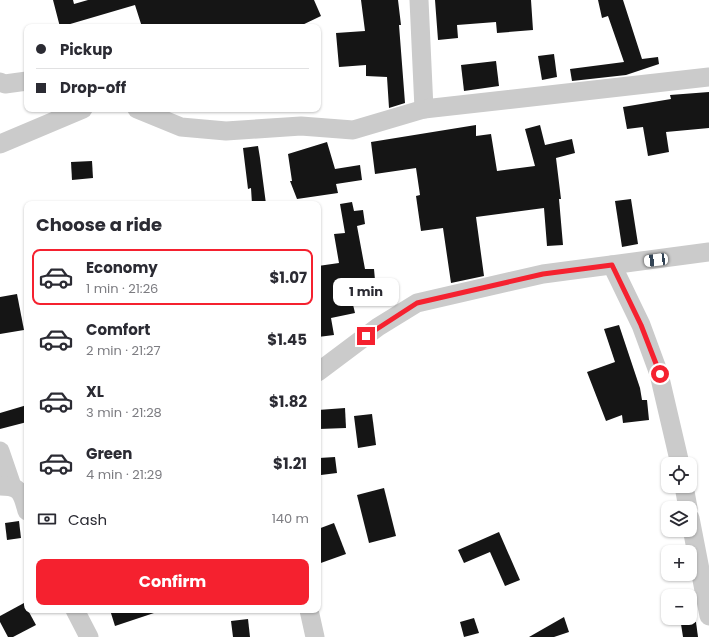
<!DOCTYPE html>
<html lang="en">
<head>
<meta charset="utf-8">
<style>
	:root { --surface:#fff; --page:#f7f7f7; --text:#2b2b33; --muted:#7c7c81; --line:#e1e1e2; --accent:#f5212f }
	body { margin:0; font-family:Poppins,sans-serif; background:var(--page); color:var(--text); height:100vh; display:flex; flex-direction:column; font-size:15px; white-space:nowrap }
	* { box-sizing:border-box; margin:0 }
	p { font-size:13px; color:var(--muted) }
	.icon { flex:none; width:22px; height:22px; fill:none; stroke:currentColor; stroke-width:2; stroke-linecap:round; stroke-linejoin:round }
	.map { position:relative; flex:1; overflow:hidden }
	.details { position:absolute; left:24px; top:201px; width:297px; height:412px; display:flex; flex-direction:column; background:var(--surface); border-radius:8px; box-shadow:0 1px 3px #0004 }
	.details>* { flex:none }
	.hud { position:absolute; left:24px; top:24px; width:297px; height:88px; border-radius:8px; box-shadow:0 1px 3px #0004; display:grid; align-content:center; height:88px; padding:0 12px; background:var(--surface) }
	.tools { position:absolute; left:661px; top:457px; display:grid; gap:8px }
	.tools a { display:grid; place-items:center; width:36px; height:36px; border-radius:8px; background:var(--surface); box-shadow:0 1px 3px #0004; font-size:20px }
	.end { position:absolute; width:18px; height:18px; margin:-9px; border:5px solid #f5212f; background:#fff; box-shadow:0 0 0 2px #fff }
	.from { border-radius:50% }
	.bubble { position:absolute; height:28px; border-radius:8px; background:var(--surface); box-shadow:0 1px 3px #0004; font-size:13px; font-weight:700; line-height:28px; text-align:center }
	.car { position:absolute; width:12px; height:24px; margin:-12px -6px; border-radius:5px; box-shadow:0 0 3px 1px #0007; background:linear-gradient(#fff 24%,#345 0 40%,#fff 0 76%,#345 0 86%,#fff 0) }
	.hud b { display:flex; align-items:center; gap:14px; height:38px; font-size:15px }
	.hud b+b { border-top:1px solid var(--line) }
	.hud i { width:10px; height:10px; background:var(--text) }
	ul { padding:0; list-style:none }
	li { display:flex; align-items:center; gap:12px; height:56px; margin:0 8px 6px; padding:0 4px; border:2px solid transparent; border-radius:8px }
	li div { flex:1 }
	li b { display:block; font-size:15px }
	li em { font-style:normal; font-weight:700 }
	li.selected { border-color:var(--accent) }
	li>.icon { width:36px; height:36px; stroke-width:1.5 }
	h2 { padding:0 12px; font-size:18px; line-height:48px }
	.pay { display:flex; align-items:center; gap:10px; height:44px; padding:0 12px; font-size:15px }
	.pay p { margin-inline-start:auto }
	.cta { display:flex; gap:8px; margin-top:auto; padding:8px 12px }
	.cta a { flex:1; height:46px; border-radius:8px; background:var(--accent); color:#fff; font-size:16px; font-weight:700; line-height:46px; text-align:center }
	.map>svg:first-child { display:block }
	.building { fill:#151515 }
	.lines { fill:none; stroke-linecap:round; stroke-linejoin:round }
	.street { stroke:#cbcbcb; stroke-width:19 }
	.route { stroke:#f5212f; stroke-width:5 }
</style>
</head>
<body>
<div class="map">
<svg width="709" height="637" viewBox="0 0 709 637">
	<rect width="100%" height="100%" fill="#fff"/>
	<g class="building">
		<path d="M53,0h20l1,4 14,-4h226l7,16 -23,11h-156l-7,-22 -75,22z"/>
		<path d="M361,0h37l3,25h-2l6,78 -16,5 -2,-31 -21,-1v-11l-27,2 -3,-34 29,-2z"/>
		<path d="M435,0h96l2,30 -36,3 -1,-11 -39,3 1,13 -20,2z"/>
		<path d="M598,0h25l19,59 16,-2 1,7 -33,11 -54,6 -2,-12 54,-7 -16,-46 -6,2z"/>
		<path d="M554,54l3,23 -15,3 -4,-24z"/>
		<path d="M496,61l3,25 -35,5 -3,-26z"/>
		<path d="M709,92v36l-43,4 3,20 -21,4 -5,-29 -16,2 -4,-22 48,-8 -1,-4z"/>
		<path d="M476,125v11l15,-2 6,37 38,-5 -10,-37 15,-4 5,20 27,-6 3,14 -19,5 5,41h-2l4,46 -16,1 -3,-38 -68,9 8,59 -33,7 -8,-55 -22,3 -5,-35 4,-1 -4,-27 -41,6 -4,-32z"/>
		<path d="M327,142l8,27 25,-4 2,15 -26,4 2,9 -41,6 -7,-18h2l-4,-27z"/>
		<path d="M258,146l2,12 6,46h-14l-1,-16 -3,1 -5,-41z"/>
		<path d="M92,161l1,17 -21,2 -1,-18z"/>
		<path d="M631,199l7,45 -16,3 -7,-46z"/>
		<path d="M352,202l2,9 9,-1 2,14 -8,2 8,43h9l2,22 -26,1 5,21 -24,5 3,17 -16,2v-71l21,-3 -5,-29 11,-1 -5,-29z"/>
		<path d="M17,294l7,36 -24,4v-37z"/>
		<path d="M619,325l21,63 2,12h5l2,20 -26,3 -1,-8 -16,6 -19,-49 28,-10 -11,-33z"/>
		<path d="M27,405v17l-27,7v-16z"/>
		<path d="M345,408l1,20 -27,1 -1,-19z"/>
		<path d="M372,414l4,31 -18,3 -4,-32z"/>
		<path d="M335,457l2,16 -16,2 -2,-17z"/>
		<path d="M384,488l12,48 -27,7 -12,-48z"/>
		<path d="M19,521l2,17 -14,2 -2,-17z"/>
		<path d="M334,523l12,31 -28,10v-35z"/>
		<path d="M499,532l21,48 -15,6 -15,-34 -26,11 -6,-13z"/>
		<path d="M24,603l12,22 -23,12h-5l-8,-15v-6z"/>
		<path d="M110,610h44v3l-39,13z"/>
		<path d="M564,617l5,15 -15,5h-25z"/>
		<path d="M474,618l5,15 -15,4 -4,-15z"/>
		<path d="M248,619l2,18h-17l-2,-16z"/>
		<path d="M696,622l2,15h-15l-2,-13z"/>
	</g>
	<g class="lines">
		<g class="street">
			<path d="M419,0l5,109"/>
			<path d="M0,82l5,2 22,-3"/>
			<path d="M137,109l44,18 45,4 75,-5 52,4 71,-21 285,-32"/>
			<path d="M0,144l83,-35"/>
			<path d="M612,265l29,60 18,49 21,90"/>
			<path d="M318,372l60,-45 39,-24 126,-29 166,-22"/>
			<path d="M0,451l12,35"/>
			<path d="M0,486c21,0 22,7 27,25"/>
			<path d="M684,486l4,22"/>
			<path d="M690,518l19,98"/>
			<path d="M75,610l14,27"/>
			<path d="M309,610l6,27"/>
		</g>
	</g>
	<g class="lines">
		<path class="route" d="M366,336l51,-33 126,-29 69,-9 29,60 19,49"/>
	</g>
</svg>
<div class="tools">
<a><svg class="icon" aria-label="locate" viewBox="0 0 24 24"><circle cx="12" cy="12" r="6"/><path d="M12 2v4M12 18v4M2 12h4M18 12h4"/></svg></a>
<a><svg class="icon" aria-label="layers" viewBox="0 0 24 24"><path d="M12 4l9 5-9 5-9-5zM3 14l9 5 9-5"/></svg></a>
<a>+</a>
<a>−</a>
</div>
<i class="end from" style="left:660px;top:374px"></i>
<i class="end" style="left:366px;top:336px"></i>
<div class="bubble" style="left:333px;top:278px;width:66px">1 min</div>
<i class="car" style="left:656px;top:260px;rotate:263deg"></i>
<div class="hud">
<b><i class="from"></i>Pickup</b>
<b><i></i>Drop-off</b>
</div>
<section class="details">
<h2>Choose a ride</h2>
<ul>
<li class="selected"><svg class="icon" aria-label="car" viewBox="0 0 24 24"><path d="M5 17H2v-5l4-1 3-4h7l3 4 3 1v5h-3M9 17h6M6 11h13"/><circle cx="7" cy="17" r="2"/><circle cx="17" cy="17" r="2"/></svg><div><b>Economy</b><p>1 min · 21:26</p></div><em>$1.07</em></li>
<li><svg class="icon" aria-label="car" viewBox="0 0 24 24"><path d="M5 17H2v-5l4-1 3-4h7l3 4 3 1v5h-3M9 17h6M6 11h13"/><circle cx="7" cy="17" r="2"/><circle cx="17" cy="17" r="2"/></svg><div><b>Comfort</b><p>2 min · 21:27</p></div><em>$1.45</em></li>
<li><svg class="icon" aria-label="car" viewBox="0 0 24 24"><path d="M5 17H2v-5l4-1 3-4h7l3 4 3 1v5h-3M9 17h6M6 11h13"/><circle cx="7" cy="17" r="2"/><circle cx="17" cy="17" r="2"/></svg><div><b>XL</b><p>3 min · 21:28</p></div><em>$1.82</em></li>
<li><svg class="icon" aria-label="car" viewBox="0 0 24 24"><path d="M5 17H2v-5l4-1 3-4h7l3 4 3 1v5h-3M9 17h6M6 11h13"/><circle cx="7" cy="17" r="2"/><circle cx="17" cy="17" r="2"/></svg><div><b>Green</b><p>4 min · 21:29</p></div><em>$1.21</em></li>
</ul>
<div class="pay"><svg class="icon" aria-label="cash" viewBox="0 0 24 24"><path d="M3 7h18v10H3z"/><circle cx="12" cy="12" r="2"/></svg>Cash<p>140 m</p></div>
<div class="cta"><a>Confirm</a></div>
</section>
</div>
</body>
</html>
